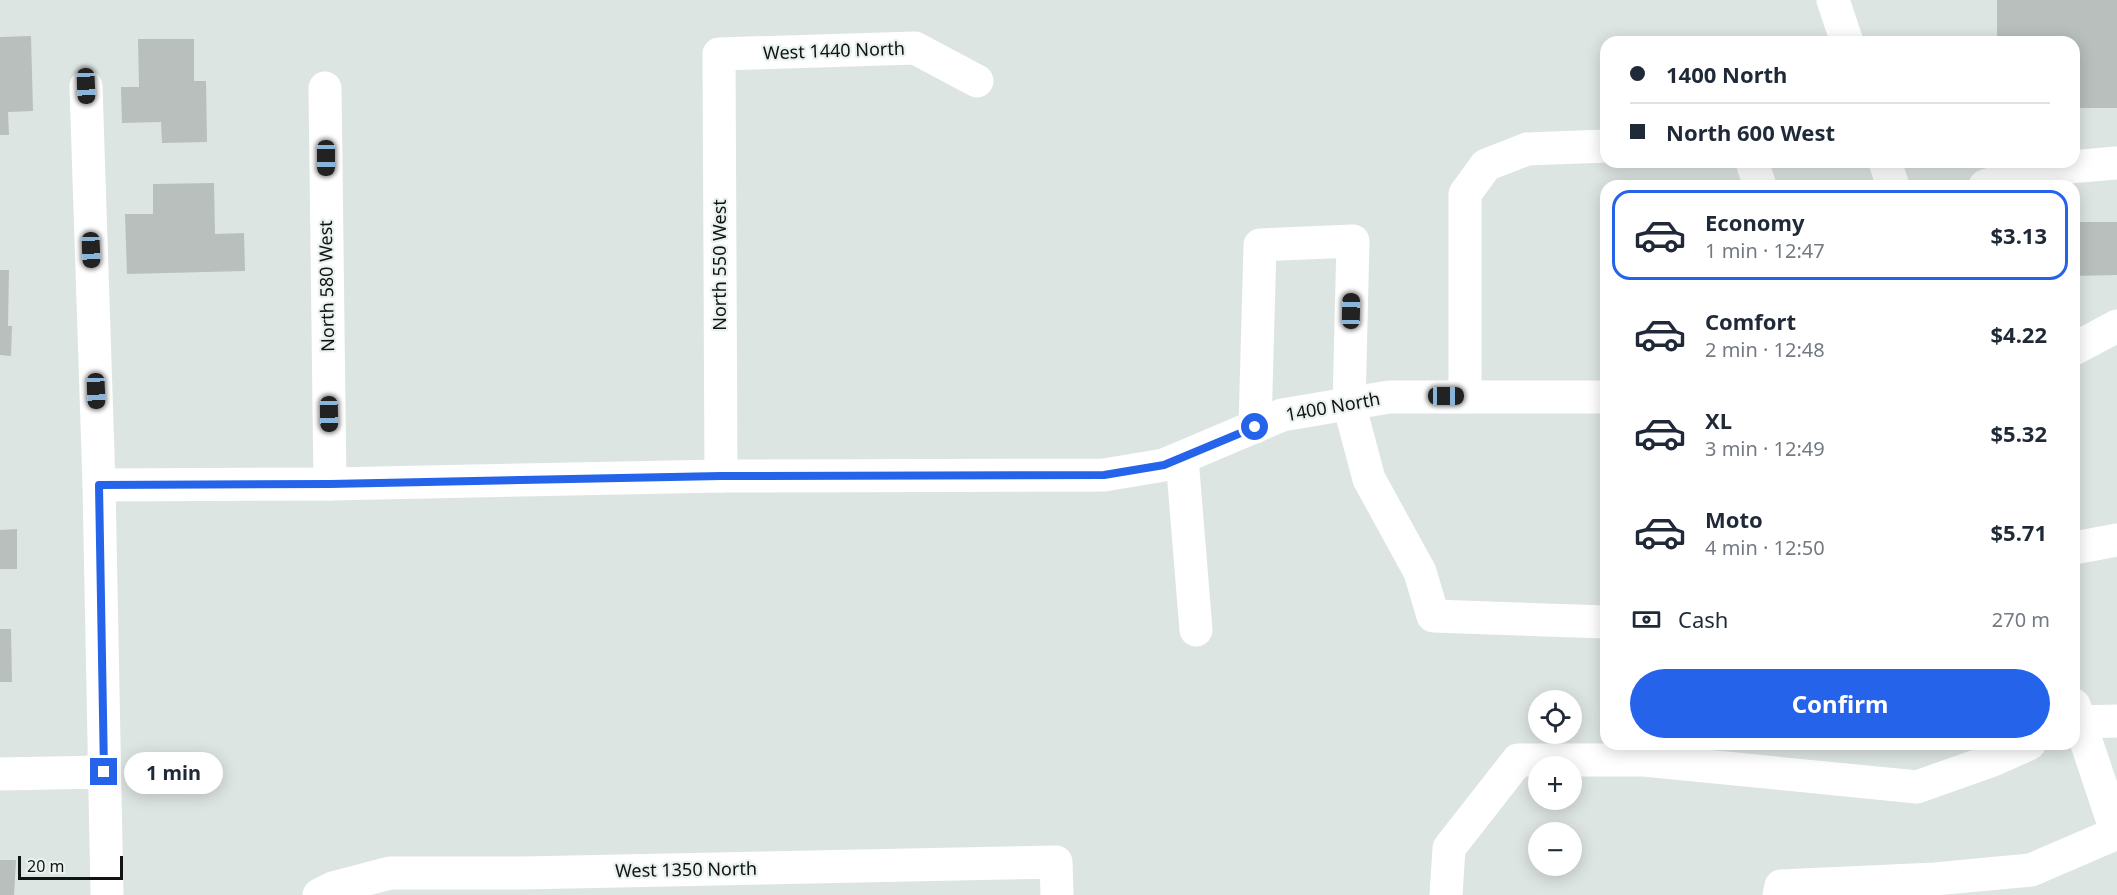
<!DOCTYPE html>
<html lang="en">
<head>
<meta charset="utf-8">
<style>
	:root { --surface:#fff; --page:#f2f2f3; --text:#1f2937; --muted:#747a83; --line:#e0e1e3; --accent:#2563eb }
	body { margin:0; font-family:"Noto Sans",sans-serif; background:var(--page); color:var(--text); height:100vh; display:flex; flex-direction:column; font-size:22px; white-space:nowrap }
	* { box-sizing:border-box; margin:0 }
	p { font-size:20px; color:var(--muted) }
	.icon { flex:none; width:33px; height:33px; fill:none; stroke:currentColor; stroke-width:2; stroke-linecap:round; stroke-linejoin:round }
	.map { position:relative; flex:1; overflow:hidden }
	.side { position:absolute; left:1600px; top:180px; width:480px; height:570px; display:flex; flex-direction:column; background:var(--surface); border-radius:18px; box-shadow:0 3px 15px #0003 }
	.side>* { flex:none }
	.banner { position:absolute; left:1600px; top:36px; width:480px; height:132px; border-radius:18px; box-shadow:0 3px 15px #0003; display:grid; align-content:center; height:132px; padding:0 30px; background:var(--surface) }
	.buttons { position:absolute; left:1528px; top:690px; display:grid; gap:12px }
	.buttons a { display:grid; place-items:center; width:54px; height:54px; border-radius:50%; background:var(--surface); box-shadow:0 3px 15px #0003; font-size:30px }
	.scale { position:absolute; left:18px; bottom:15px; width:105px; box-sizing:border-box; padding-left:6px; border:3px solid #101312; border-top:0; font-size:16px; line-height:21px; white-space:nowrap; color:#101312; -webkit-text-stroke:4px #eaf2ef; paint-order:stroke }
	.end { position:absolute; width:27px; height:27px; margin:-14px; border:8px solid #2563eb; background:#fff; box-shadow:0 0 0 3px #fff }
	.from { border-radius:50% }
	.bubble { position:absolute; height:42px; border-radius:21px; background:var(--surface); box-shadow:0 3px 15px #0003; font-size:20px; font-weight:700; line-height:42px; text-align:center }
	.car { position:absolute; width:18px; height:36px; margin:-18px -9px; border-radius:8px; box-shadow:0 0 4px 2px #0007; background:linear-gradient(#222 24%,#8ab4d8 0 40%,#222 0 76%,#8ab4d8 0 86%,#222 0) }
	.banner b { display:flex; align-items:center; gap:21px; height:57px; font-size:22px }
	.banner b+b { border-top:2px solid var(--line) }
	.banner i { width:15px; height:15px; background:var(--text) }
	ul { padding:10px 0 0; list-style:none }
	li { display:flex; align-items:center; gap:18px; height:90px; margin:0 12px 9px; padding:0 18px; border:3px solid transparent; border-radius:18px }
	li div { flex:1 }
	li b { display:block; font-size:22px }
	li em { font-style:normal; font-weight:700 }
	li.selected { border-color:var(--accent) }
	li>.icon { width:54px; height:54px; stroke-width:1.5 }
	.pay { display:flex; align-items:center; gap:15px; height:66px; padding:0 30px; font-size:22px }
	.pay p { margin-inline-start:auto }
	.action { display:flex; gap:12px; margin-top:auto; padding:12px 30px }
	.action a { flex:1; height:69px; border-radius:36px; background:var(--accent); color:#fff; font-size:24px; font-weight:700; line-height:69px; text-align:center }
	.map>svg:first-child { display:block }
	.building { fill:#b8bfbd }
	.lines { fill:none; stroke-linecap:round; stroke-linejoin:round }
	.minor { stroke:#fff; stroke-width:33 }
	.major { stroke:#fff; stroke-width:33 }
	.route { stroke:#2563eb; stroke-width:8 }
	.labels { text-anchor:middle; stroke-width:4.5; stroke-linejoin:round; paint-order:stroke }
	.street-label { font-size:18px; fill:#101312; stroke:#eaf2ef }
</style>
</head>
<body>
<div class="map">
<svg width="2117" height="895" viewBox="0 0 2117 895">
	<rect width="100%" height="100%" fill="#dde5e2"/>
	<g class="building">
		<path d="M1997,0h120v108h-43v-66h-77z"/>
		<path d="M31,36l2,75 -25,1 1,23h-9v-98z"/>
		<path d="M138,39h56v42h12l1,61 -45,1 -1,-21 -39,1 -1,-36h18z"/>
		<path d="M214,183l1,51 29,-1 1,38 -118,3 -2,-60h28v-30z"/>
		<path d="M2074,222h43v53l-43,1z"/>
		<path d="M0,270h9l-1,56h4l-1,30 -11,-1z"/>
		<path d="M17,529v40h-17v-39z"/>
		<path d="M0,629h11l1,53h-12z"/>
		<path d="M0,860h16l-2,35h-14z"/>
	</g>
	<g class="lines">
		<g class="minor">
			<path d="M86,86l13,399 8,410"/>
			<path d="M325,88l5,396"/>
			<path d="M1752,162l8,24"/>
			<path d="M1985,186l49,-16 83,-7"/>
			<path d="M2074,349l43,-23"/>
			<path d="M1465,397v-203l21,-29 41,-16 79,-3"/>
			<path d="M1255,427l5,-182 93,-4 -4,163 20,75 51,93 13,44 173,6"/>
			<path d="M1182,458l14,172"/>
			<path d="M721,476l-2,-422 196,-6 62,33"/>
			<path d="M99,485l231,-1 391,-8 383,-1 60,-10 118,-50 107,-18h217"/>
			<path d="M2074,548l43,-8"/>
			<path d="M2074,724l6,-2 37,-1"/>
			<path d="M0,774l104,-2"/>
			<path d="M319,895l14,-7 57,-15h132l534,-11 1,33"/>
			<path d="M1446,895l3,-47 69,-88h126l273,27 76,-27 36,-16"/>
			<path d="M1779,895l2,-9 154,-7 96,-9 86,-37"/>
		</g>
		<g class="major">
			<path d="M1833,0l14,42"/>
			<path d="M1885,162l8,24"/>
			<path d="M2074,705l43,129"/>
		</g>
	</g>
	<g class="lines">
		<path class="route" d="M104,772l-5,-287 231,-1 391,-8 383,-1 60,-10 91,-38"/>
	</g>
	<g class="labels">
		<g class="street-label">
			<text transform="translate(834 51) rotate(-2)" y="6">West 1440 North</text>
			<text transform="translate(720 265) rotate(-90)" y="6">North 550 West</text>
			<text transform="translate(327 286) rotate(-91)" y="6">North 580 West</text>
			<text transform="translate(1333 407) rotate(-10)" y="6">1400 North</text>
			<text transform="translate(686 870) rotate(-1)" y="6">West 1350 North</text>
		</g>
	</g>
</svg>
<div class="buttons">
<a><svg class="icon" aria-label="locate" viewBox="0 0 24 24"><circle cx="12" cy="12" r="6"/><path d="M12 2v4M12 18v4M2 12h4M18 12h4"/></svg></a>
<a>+</a>
<a>−</a>
</div>
<div class="scale">20 m</div>
<i class="end from" style="left:1255px;top:427px"></i>
<i class="end" style="left:104px;top:772px"></i>
<div class="bubble" style="left:124px;top:752px;width:99px">1 min</div>
<i class="car" style="left:86px;top:86px;rotate:178deg"></i>
<i class="car" style="left:326px;top:158px;rotate:180deg"></i>
<i class="car" style="left:91px;top:250px;rotate:178deg"></i>
<i class="car" style="left:1351px;top:311px;rotate:1deg"></i>
<i class="car" style="left:96px;top:391px;rotate:178deg"></i>
<i class="car" style="left:1446px;top:396px;rotate:90deg"></i>
<i class="car" style="left:329px;top:414px;rotate:179deg"></i>
<div class="banner">
<b><i class="from"></i>1400 North</b>
<b><i></i>North 600 West</b>
</div>
<section class="side">
<ul>
<li class="selected"><svg class="icon" aria-label="car" viewBox="0 0 24 24"><path d="M5 17H2v-5l4-1 3-4h7l3 4 3 1v5h-3M9 17h6M6 11h13"/><circle cx="7" cy="17" r="2"/><circle cx="17" cy="17" r="2"/></svg><div><b>Economy</b><p>1 min · 12:47</p></div><em>$3.13</em></li>
<li><svg class="icon" aria-label="car" viewBox="0 0 24 24"><path d="M5 17H2v-5l4-1 3-4h7l3 4 3 1v5h-3M9 17h6M6 11h13"/><circle cx="7" cy="17" r="2"/><circle cx="17" cy="17" r="2"/></svg><div><b>Comfort</b><p>2 min · 12:48</p></div><em>$4.22</em></li>
<li><svg class="icon" aria-label="car" viewBox="0 0 24 24"><path d="M5 17H2v-5l4-1 3-4h7l3 4 3 1v5h-3M9 17h6M6 11h13"/><circle cx="7" cy="17" r="2"/><circle cx="17" cy="17" r="2"/></svg><div><b>XL</b><p>3 min · 12:49</p></div><em>$5.32</em></li>
<li><svg class="icon" aria-label="car" viewBox="0 0 24 24"><path d="M5 17H2v-5l4-1 3-4h7l3 4 3 1v5h-3M9 17h6M6 11h13"/><circle cx="7" cy="17" r="2"/><circle cx="17" cy="17" r="2"/></svg><div><b>Moto</b><p>4 min · 12:50</p></div><em>$5.71</em></li>
</ul>
<div class="pay"><svg class="icon" aria-label="cash" viewBox="0 0 24 24"><path d="M3 7h18v10H3z"/><circle cx="12" cy="12" r="2"/></svg>Cash<p>270 m</p></div>
<div class="action"><a>Confirm</a></div>
</section>
</div>
</body>
</html>
